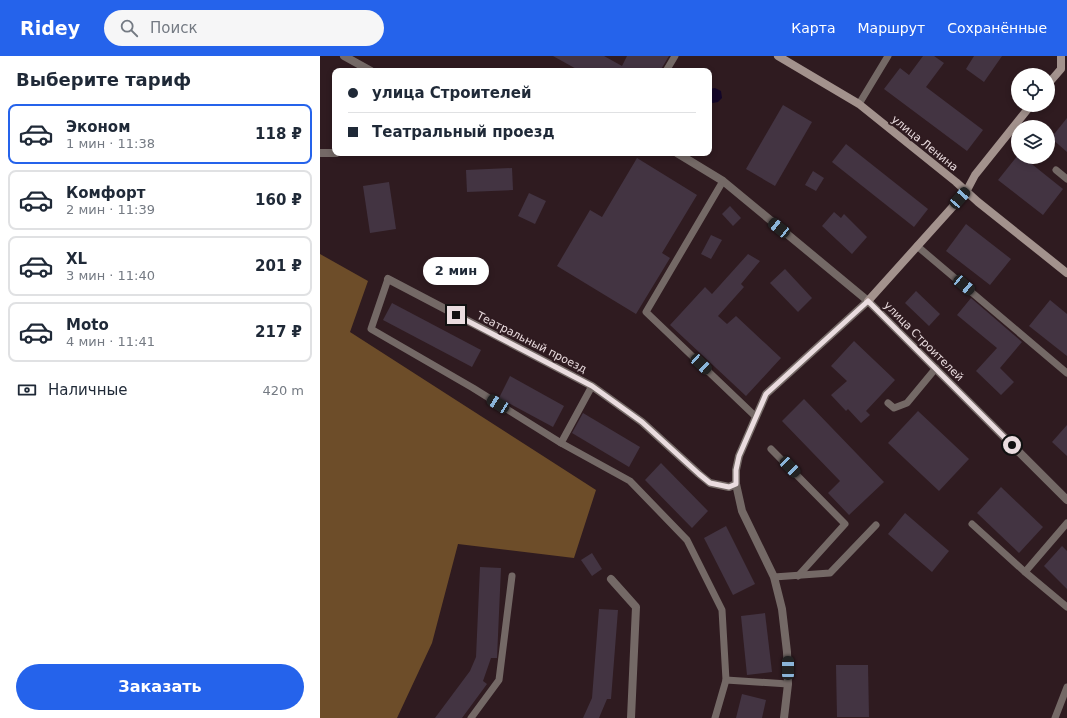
<!DOCTYPE html>
<html lang="ru">
<head>
<meta charset="utf-8">
<style>
	:root { --surface:#fff; --page:#f6f6f7; --text:#1f2937; --muted:#747a83; --line:#e0e1e3; --accent:#2563eb }
	body { margin:0; font-family:"DejaVu Sans",sans-serif; background:var(--page); color:var(--text); height:100vh; display:flex; flex-direction:column; font-size:15px; white-space:nowrap }
	* { box-sizing:border-box; margin:0 }
	p { font-size:13px; color:var(--muted) }
	.icon { flex:none; width:22px; height:22px; fill:none; stroke:currentColor; stroke-width:2; stroke-linecap:round; stroke-linejoin:round }
	.map { position:relative; flex:1; overflow:hidden }
	.side { display:flex; flex-direction:column; background:var(--surface); width:320px }
	.side>* { flex:none }
	.top-card { position:absolute; left:12px; top:12px; width:380px; height:88px; border-radius:8px; box-shadow:0 2px 6px #0003; display:grid; align-content:center; height:88px; padding:0 16px; background:var(--surface) }
	.controls { position:absolute; left:691px; top:12px; display:grid; gap:8px }
	.controls a { display:grid; place-items:center; width:44px; height:44px; border-radius:50%; background:var(--surface); box-shadow:0 2px 6px #0003; font-size:20px }
	.end { position:absolute; width:18px; height:18px; margin:-9px; border:5px solid #eadcdf; background:#111; box-shadow:0 0 0 2px #111 }
	.from { border-radius:50% }
	.bubble { position:absolute; height:28px; border-radius:14px; background:var(--surface); box-shadow:0 2px 6px #0003; font-size:13px; font-weight:700; line-height:28px; text-align:center }
	.car { position:absolute; width:12px; height:24px; margin:-12px -6px; border-radius:5px; box-shadow:0 0 3px 1px #0007; background:linear-gradient(#222 24%,#8ab4d8 0 40%,#222 0 76%,#8ab4d8 0 86%,#222 0) }
	.top-card b { display:flex; align-items:center; gap:14px; height:38px; font-size:15px }
	.top-card b+b { border-top:1px solid var(--line) }
	.top-card i { width:10px; height:10px; background:var(--text) }
	ul { padding:0; list-style:none }
	li { display:flex; align-items:center; gap:12px; height:60px; margin:0 8px 6px; padding:0 8px; border:2px solid var(--line); border-radius:8px }
	li div { flex:1 }
	li b { display:block; font-size:15px }
	li em { font-style:normal; font-weight:700 }
	li.selected { border-color:var(--accent) }
	li>.icon { width:36px; height:36px; stroke-width:1.5 }
	h2 { padding:0 16px; font-size:18px; line-height:48px }
	.pay { display:flex; align-items:center; gap:10px; height:44px; padding:0 16px; font-size:15px }
	.pay p { margin-inline-start:auto }
	.cta { display:flex; gap:8px; margin-top:auto; padding:8px 16px }
	.cta a { flex:1; height:46px; border-radius:24px; background:var(--accent); color:#fff; font-size:16px; font-weight:700; line-height:46px; text-align:center }
	header { display:flex; align-items:center; gap:24px; box-sizing:border-box; height:56px; padding:0 20px; background:var(--accent); color:#fff }
	header strong { font-size:19px }
	nav { display:flex; gap:22px; margin-inline-start:auto; font-size:14px }
	.search { width:280px; height:36px; background:var(--page); display:flex; align-items:center; gap:10px; box-sizing:border-box; padding:0 14px; border-radius:22px; color:var(--muted); font-size:15px }
	main { display:flex; flex:1; min-height:0 }
	.map>svg:first-child { display:block }
	.forest { fill:#6d4d29 }
	.water { fill:#130628 }
	.building { fill:#433442 }
	.lines { fill:none; stroke-linecap:round; stroke-linejoin:round }
	.lane { stroke:#746966; stroke-width:7 }
	.street { stroke:#746966; stroke-width:8 }
	.secondary { stroke:#a3928d; stroke-width:8 }
	.route { stroke:#eadcdf; stroke-width:5 }
	.labels { text-anchor:middle; stroke-width:4; stroke-linejoin:round; paint-order:stroke }
	.street-label { font-size:11px; fill:#eadcdf; stroke:#2f1b20 }
</style>
</head>
<body>
<header>
<strong>Ridey</strong>
<div class="search"><svg class="icon" aria-label="search" viewBox="0 0 24 24"><circle cx="10" cy="10" r="6"/><path d="M15 15l6 6"/></svg>Поиск</div>
<nav><a>Карта</a><a>Маршрут</a><a>Сохранённые</a></nav>
</header>
<main>
<section class="side">
<h2>Выберите тариф</h2>
<ul>
<li class="selected"><svg class="icon" aria-label="car" viewBox="0 0 24 24"><path d="M5 17H2v-5l4-1 3-4h7l3 4 3 1v5h-3M9 17h6M6 11h13"/><circle cx="7" cy="17" r="2"/><circle cx="17" cy="17" r="2"/></svg><div><b>Эконом</b><p>1 мин · 11:38</p></div><em>118 ₽</em></li>
<li><svg class="icon" aria-label="car" viewBox="0 0 24 24"><path d="M5 17H2v-5l4-1 3-4h7l3 4 3 1v5h-3M9 17h6M6 11h13"/><circle cx="7" cy="17" r="2"/><circle cx="17" cy="17" r="2"/></svg><div><b>Комфорт</b><p>2 мин · 11:39</p></div><em>160 ₽</em></li>
<li><svg class="icon" aria-label="car" viewBox="0 0 24 24"><path d="M5 17H2v-5l4-1 3-4h7l3 4 3 1v5h-3M9 17h6M6 11h13"/><circle cx="7" cy="17" r="2"/><circle cx="17" cy="17" r="2"/></svg><div><b>XL</b><p>3 мин · 11:40</p></div><em>201 ₽</em></li>
<li><svg class="icon" aria-label="car" viewBox="0 0 24 24"><path d="M5 17H2v-5l4-1 3-4h7l3 4 3 1v5h-3M9 17h6M6 11h13"/><circle cx="7" cy="17" r="2"/><circle cx="17" cy="17" r="2"/></svg><div><b>Moto</b><p>4 мин · 11:41</p></div><em>217 ₽</em></li>
</ul>
<div class="pay"><svg class="icon" aria-label="cash" viewBox="0 0 24 24"><path d="M3 7h18v10H3z"/><circle cx="12" cy="12" r="2"/></svg>Наличные<p>420 m</p></div>
<div class="cta"><a>Заказать</a></div>
</section>
<div class="map">
<svg width="747" height="662" viewBox="0 0 747 662">
	<rect width="100%" height="100%" fill="#2f1b20"/>
	<path class="forest" d="M0,198l48,27 -18,51 246,158 -22,68 -116,-14 -26,99 -35,75h-77z"/>
	<path class="water" d="M395,32l6,3 1,7 -4,4 -5,1 -4,-2v-12z"/>
	<g class="building">
		<path d="M233,0h51l18,10 5,-10h42l-9,15h-80z"/>
		<path d="M603,0h11l10,7 -18,24 57,43 -16,21 -83,-62 16,-21 9,7z"/>
		<path d="M654,0h28l-18,26 -18,-13z"/>
		<path d="M463,49l29,17 -37,64 -29,-17z"/>
		<path d="M747,62v34l-16,-14z"/>
		<path d="M526,88l82,65 -14,18 -82,-65z"/>
		<path d="M698,99v2h5l40,32 -20,26 -45,-35z"/>
		<path d="M317,102l60,37 -35,58 8,5 -34,56 -79,-48 33,-56 12,7z"/>
		<path d="M192,112l1,22 -46,2 -1,-22z"/>
		<path d="M493,115l11,7 -8,13 -11,-6z"/>
		<path d="M69,126l7,47 -26,4 -7,-47z"/>
		<path d="M209,137l17,8 -11,23 -17,-8z"/>
		<path d="M410,150l11,12 -8,8 -11,-12z"/>
		<path d="M514,156l7,6 3,-4 23,23 -15,17 -30,-28z"/>
		<path d="M646,168l45,35 -21,26 -44,-34z"/>
		<path d="M391,179l11,5 -11,19 -10,-5z"/>
		<path d="M428,198l12,7 -19,23 3,3 -26,29 9,8 9,-8 45,42 -35,38 -76,-71 35,-38 7,7z"/>
		<path d="M116,202l17,12 -7,11 -17,-13z"/>
		<path d="M465,213l27,29 -14,14 -28,-29z"/>
		<path d="M596,235l24,23 -11,12 -24,-23z"/>
		<path d="M651,242l51,44 -22,26 14,14 -13,13 -25,-24 21,-23 -40,-33z"/>
		<path d="M730,244l17,14v42l-38,-30z"/>
		<path d="M72,247l89,47 -9,17 -89,-47z"/>
		<path d="M534,285l41,39 -29,31 4,4 -9,8 -13,-14 -2,2 -15,-16 16,-14 -16,-15z"/>
		<path d="M190,320l54,30 -11,21 -54,-29z"/>
		<path d="M484,343l80,83 -35,33 -21,-22 12,-12 -58,-60z"/>
		<path d="M598,355l51,48 -30,32 -51,-48z"/>
		<path d="M263,357l57,34 -11,20 -57,-34z"/>
		<path d="M747,369v31l-15,-14z"/>
		<path d="M341,407l47,48 -16,17 -47,-48z"/>
		<path d="M681,431l42,40 -24,26 -42,-40z"/>
		<path d="M585,457l44,38 -17,21 -44,-38z"/>
		<path d="M406,470l29,58 -22,11 -29,-57z"/>
		<path d="M742,490l5,5v38l-23,-23z"/>
		<path d="M272,497l10,16 -10,7 -11,-16z"/>
		<path d="M160,511l21,1 -4,90h-6l-8,23 4,3 -25,34h-27l35,-47 6,-14z"/>
		<path d="M279,553l19,1 -7,89h-4l-8,19h-16l9,-20z"/>
		<path d="M445,557l7,59 -25,3 -6,-59z"/>
		<path d="M516,609h32l1,52h-32z"/>
		<path d="M422,638l24,6 -4,18h-26z"/>
	</g>
	<g class="lines">
		<g class="lane">
			<path d="M346,15l9,-15"/>
			<path d="M539,48l29,-48"/>
			<path d="M736,114l11,9"/>
			<path d="M403,125l-77,131 110,105"/>
			<path d="M597,190l150,127"/>
			<path d="M68,223l-17,50 102,59 88,55 69,38 57,59 35,70 4,70"/>
			<path d="M568,347l6,5 13,-5 29,-35"/>
			<path d="M241,387l31,-57"/>
			<path d="M451,393l74,75 -47,52"/>
			<path d="M747,467l-42,49 42,35"/>
			<path d="M652,468l53,48"/>
			<path d="M454,521l56,-4 46,-48"/>
			<path d="M151,662l28,-38 13,-104"/>
			<path d="M395,662l11,-38 62,4"/>
			<path d="M735,662l12,-31"/>
		</g>
		<g class="street">
			<path d="M24,0l27,15"/>
			<path d="M0,97h16"/>
			<path d="M357,97l46,28 145,120 199,199"/>
			<path d="M68,223l204,107 50,36 57,52 11,9 19,4 7,-3"/>
			<path d="M291,523l25,28 -5,111"/>
			<path d="M464,662l4,-34 -1,-32 -5,-43 -8,-32 -32,-66 -6,-27v-14l3,-14 27,-62 102,-93"/>
		</g>
		<g class="secondary">
			<path d="M458,0l81,48 97,78 22,20 89,71"/>
			<path d="M728,28l13,-15v-13"/>
			<path d="M548,245l98,-109 9,-17 56,-70"/>
		</g>
	</g>
	<g class="lines">
		<path class="route" d="M136,259l136,71 50,36 57,52 11,9 19,4 7,-3v-14l3,-14 27,-62 102,-93 144,144"/>
	</g>
	<g class="labels">
		<g class="street-label">
			<text transform="translate(605 87) rotate(39)" y="4">улица Ленина</text>
			<text transform="translate(604 285) rotate(45)" y="4">улица Строителей</text>
			<text transform="translate(212 286) rotate(27)" y="4">Театральный проезд</text>
		</g>
	</g>
</svg>
<div class="controls">
<a><svg class="icon" aria-label="locate" viewBox="0 0 24 24"><circle cx="12" cy="12" r="6"/><path d="M12 2v4M12 18v4M2 12h4M18 12h4"/></svg></a>
<a><svg class="icon" aria-label="layers" viewBox="0 0 24 24"><path d="M12 4l9 5-9 5-9-5zM3 14l9 5 9-5"/></svg></a>
</div>
<i class="end from" style="left:692px;top:389px"></i>
<i class="end" style="left:136px;top:259px"></i>
<div class="bubble" style="left:103px;top:201px;width:66px">2 мин</div>
<i class="car" style="left:640px;top:142px;rotate:41deg"></i>
<i class="car" style="left:459px;top:172px;rotate:309deg"></i>
<i class="car" style="left:644px;top:229px;rotate:130deg"></i>
<i class="car" style="left:381px;top:308px;rotate:133deg"></i>
<i class="car" style="left:178px;top:348px;rotate:302deg"></i>
<i class="car" style="left:470px;top:411px;rotate:136deg"></i>
<i class="car" style="left:468px;top:612px;rotate:0deg"></i>
<div class="top-card">
<b><i class="from"></i>улица Строителей</b>
<b><i></i>Театральный проезд</b>
</div>
</div>
</main>
</body>
</html>
